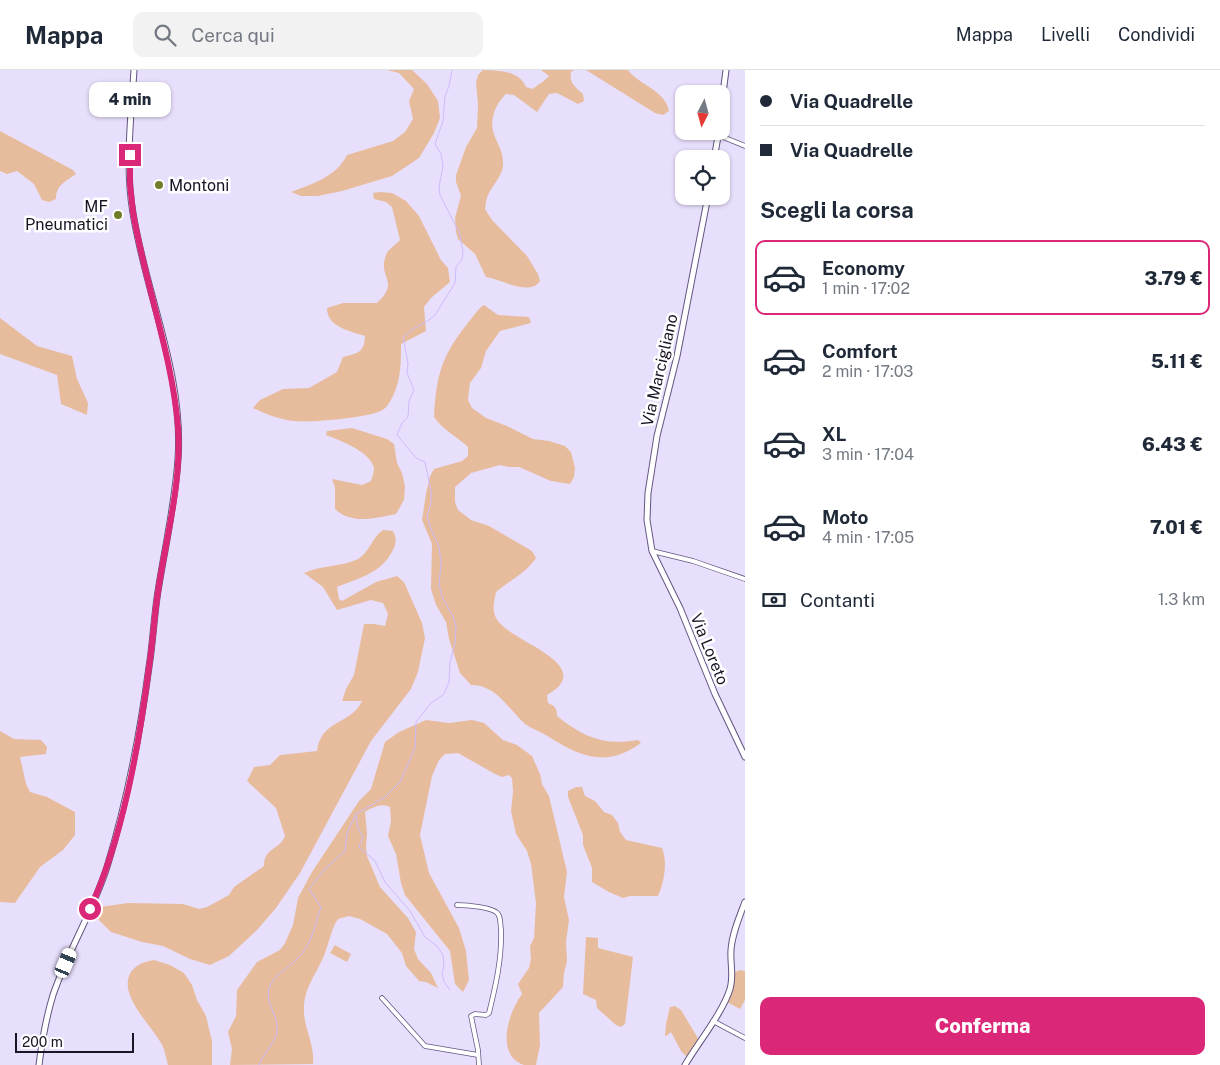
<!DOCTYPE html>
<html lang="it">
<head>
<meta charset="utf-8">
<style>
	:root { --surface:#fff; --page:#f2f2f3; --text:#1f2937; --muted:#747a83; --line:#e0e1e3; --accent:#db2777 }
	body { margin:0; font-family:"Public Sans",sans-serif; background:var(--page); color:var(--text); height:100vh; display:flex; flex-direction:column; font-size:19px; white-space:nowrap }
	* { box-sizing:border-box; margin:0 }
	p { font-size:16px; color:var(--muted) }
	.icon { flex:none; width:28px; height:28px; fill:none; stroke:currentColor; stroke-width:2; stroke-linecap:round; stroke-linejoin:round }
	.map { position:relative; flex:1; overflow:hidden }
	.panel { display:flex; flex-direction:column; background:var(--surface); width:475px }
	.panel>* { flex:none }
	.guide { display:grid; align-content:center; height:110px; padding:0 15px; background:var(--surface) }
	.needle { width:32px; rotate:186deg }
	.buttons { position:absolute; left:675px; top:15px; display:grid; gap:10px }
	.buttons a { display:grid; place-items:center; width:55px; height:55px; border-radius:10px; background:var(--surface); box-shadow:0 1px 4px #0004; font-size:25px }
	.scale { position:absolute; left:15px; bottom:12px; width:119px; box-sizing:border-box; padding-left:5px; border:2px solid #1a1425; border-top:0; font-size:14px; line-height:18px; white-space:nowrap; color:#1a1425; -webkit-text-stroke:4px #fff; paint-order:stroke }
	.end { position:absolute; width:22px; height:22px; margin:-11px; border:6px solid #db2777; background:#fff; box-shadow:0 0 0 2px #fff }
	.from { border-radius:50% }
	.bubble { position:absolute; height:35px; border-radius:10px; background:var(--surface); box-shadow:0 1px 4px #0004; font-size:16px; font-weight:800; line-height:35px; text-align:center }
	.car { position:absolute; width:15px; height:30px; margin:-15px -8px; border-radius:6px; box-shadow:0 0 4px 1px #0007; background:linear-gradient(#fff 24%,#345 0 40%,#fff 0 76%,#345 0 86%,#fff 0) }
	.guide b { display:flex; align-items:center; gap:18px; height:48px; font-size:19px }
	.guide b+b { border-top:1px solid var(--line) }
	.guide i { width:12px; height:12px; background:var(--text) }
	ul { padding:0; list-style:none }
	li { display:flex; align-items:center; gap:15px; height:75px; margin:0 10px 8px; padding:0 5px; border:2px solid transparent; border-radius:10px }
	li div { flex:1 }
	li b { display:block; font-size:19px }
	li em { font-style:normal; font-weight:800 }
	li.active { border-color:var(--accent) }
	li>.icon { width:45px; height:45px; stroke-width:1.5 }
	h2 { padding:0 15px; font-size:22px; line-height:60px }
	.pay { display:flex; align-items:center; gap:12px; height:55px; padding:0 15px; font-size:19px }
	.pay p { margin-inline-start:auto }
	.action { display:flex; gap:10px; margin-top:auto; padding:10px 15px }
	.action a { flex:1; height:58px; border-radius:10px; background:var(--accent); color:#fff; font-size:20px; font-weight:800; line-height:58px; text-align:center }
	header { display:flex; align-items:center; gap:30px; box-sizing:border-box; height:70px; padding:0 25px; background:var(--surface); border-bottom:1px solid var(--line) }
	header strong { font-size:24px }
	nav { display:flex; gap:28px; margin-inline-start:auto; font-size:18px }
	.search { width:350px; height:45px; background:var(--page); display:flex; align-items:center; gap:12px; box-sizing:border-box; padding:0 18px; border-radius:10px; color:var(--muted); font-size:19px }
	main { display:flex; flex:1; min-height:0 }
	.map>svg:first-child { display:block }
	.green { fill:#e7bc9d }
	.lines { fill:none; stroke-linecap:round; stroke-linejoin:round }
	.stream { stroke:#cebbfa; stroke-width:1 }
	.street-casing { stroke:#625580; stroke-width:5.5 }
	.secondary-casing { stroke:#625580; stroke-width:7 }
	.street { stroke:#fff; stroke-width:4 }
	.secondary { stroke:#fff; stroke-width:5 }
	.route { stroke:#db2777; stroke-width:6 }
	.poi-dot { fill:#707e2c; stroke:#fff; stroke-width:2 }
	.labels { text-anchor:middle; stroke-width:5; stroke-linejoin:round; paint-order:stroke }
	.poi-label { font-size:16px; fill:#1a1425; stroke:#fff; text-anchor:start }
	.street-label { font-size:16px; fill:#1a1425; stroke:#fff }
</style>
</head>
<body>
<header>
<strong>Mappa</strong>
<div class="search"><svg class="icon" aria-label="search" viewBox="0 0 24 24"><circle cx="10" cy="10" r="6"/><path d="M15 15l6 6"/></svg>Cerca qui</div>
<nav><a>Mappa</a><a>Livelli</a><a>Condividi</a></nav>
</header>
<main>
<div class="map">
<svg width="745" height="995" viewBox="0 0 745 995">
	<rect width="100%" height="100%" fill="#e8dffd"/>
	<g class="green">
		<path d="M387,0h25l15,14 11,17 2,17 -6,15 -15,25 -27,18 -50,15 -24,5h-17l-10,-4c21,-8 45,-15 56,-37l46,-14 12,-9 8,-13 -4,-18 5,-12 -15,-16z"/>
		<path d="M483,0c16,1 36,0 43,17l7,2c5,-5 11,-7 16,-13l-8,-6h33l-3,2c-2,11 4,15 12,22l1,7 -6,3 -21,-11 -8,1 -12,18 -23,-17 -8,-1c-5,5 -8,9 -11,16 -10,26 10,34 8,56 -1,10 -10,19 -14,27 -3,5 -3,11 -4,16l7,11 35,36 11,18 2,7c-10,16 -39,-2 -54,-4l-11,-23 -17,-15 -2,-7 -1,-14 6,-22 -5,-14v-7l10,-28 11,-19 1,-23 -2,-23 2,-7z"/>
		<path d="M586,0h42c11,15 37,20 41,41l-6,4 -8,-2z"/>
		<path d="M0,61l73,39 3,4c-11,8 -20,11 -20,25l-7,3 -7,-2 -8,-16 -17,-13 -10,3 -7,-3z"/>
		<path d="M380,122l12,1 14,8 13,15 22,44 7,8 2,14 -19,16 -7,9 2,24 -25,13c0,19 0,35 -8,52 -2,4 -5,10 -9,13 -11,9 -76,14 -91,12 -14,-2 -28,-7 -40,-13l7,-8 23,-11 26,-1 28,-16 6,-15c15,-4 21,-4 22,-21 -15,-5 -38,-9 -38,-28l16,-5h34c24,-22 0,-25 9,-48 2,-6 10,-10 14,-15l-8,-33 -6,-5 -12,-3 -1,-6z"/>
		<path d="M484,235l14,10 31,2 2,6 -31,8 -14,20 -5,17 -11,15 -2,17 4,8 14,10 21,8 26,13 16,2 16,5 6,6 4,16 -1,9 -4,7 -19,-3 -32,-14h-10l-9,-2 -29,8 -16,14v15l3,8 13,10 18,6 43,25 4,7c-10,15 -27,23 -40,34 -2,9 -4,18 0,26 10,20 73,37 67,61 -2,8 -10,12 -16,16l1,8c7,3 9,5 9,13 26,21 47,30 81,24l3,3c-34,25 -60,14 -92,-6 -8,-5 -17,-8 -24,-13 -17,-15 -28,-39 -54,-39l-11,-12 -11,-34 -3,-17 -10,-17 -5,-16 1,-45 -10,-24 4,-26 4,-18 4,-7 28,-8 6,-5v-9c-12,-11 -25,-17 -34,-30 2,-44 9,-64 37,-98 4,-5 7,-10 13,-14z"/>
		<path d="M0,248l37,28 35,10 5,23 11,24 -1,12 -26,-11 -4,-29 -57,-21z"/>
		<path d="M352,358l35,11 7,5 3,19 5,10 3,13 -1,14 -8,14c-20,4 -45,11 -61,-5v-22l-3,-8 30,6 9,-4c1,-3 3,-9 3,-12 -2,-17 -35,-29 -48,-34l1,-4z"/>
		<path d="M383,460l10,1c4,7 3,13 0,19 -11,23 -34,28 -56,37l2,12 3,2 34,-19 21,-6 7,6 18,41 3,15 -7,34 -7,17 -40,52 -71,132 -24,35 -19,22 -28,26 -19,9 -20,-6 -27,-13 -21,-4 -31,-10 -15,-15 4,-10 28,-4 55,1 16,5 8,-2 22,-12 5,-8 30,-21c0,-19 15,-15 21,-30l-9,-28 -29,-27 7,-14 16,-2 10,-10 37,-4c4,-32 34,-26 45,-50h-20l4,-12 8,-14 10,-51h10l11,2 3,-12 -5,-11 -12,-3 -34,10 -14,-23 -19,-14c17,-8 38,-6 54,-14 12,-7 14,-22 25,-29z"/>
		<path d="M426,650l23,3 23,-3 12,3 19,17 14,5 15,11 8,18 2,10 7,12 18,76 -3,25 5,23 -3,22 1,19 -3,12 -1,14 -24,26 1,32 -4,20c-3,0 -9,0 -12,0 -29,-10 -16,-52 -2,-71l-4,-10 11,-16 2,-9 -1,-13 4,-8 2,-35 -5,-39 -4,-13 -11,-17 -5,-23 2,-19 -1,-14 -3,-3 -7,2 -7,-3 -37,-21 -13,1 -6,6 -7,16 -12,59 9,38 30,55 7,23 3,29 -6,12 -8,-8 -5,-33 -45,-56 -4,-12 -5,-29 -8,-18 3,-15 -1,-14c-8,-4 -17,0 -25,5l2,21 -1,13 1,10 13,31 28,31 8,14 -2,17 4,10 13,14 7,15 -12,-6 -7,-1 -13,-15 -4,-13 -15,-19 -27,-15 -11,-3 -11,3c-8,12 -9,26 -15,39 -7,16 -19,31 -19,50 -1,19 11,36 9,56l-83,1 2,-16 -4,-17 8,-16 1,-26 20,-28 23,-12 5,-7 8,-18 5,-27 14,-26 47,-71 12,-12 14,-47 14,-10z"/>
		<path d="M0,661l14,8 27,1 6,7 -1,7 -26,3 6,27 4,8 17,5 28,15v23l-12,15 -23,17 -25,36 -15,-1z"/>
		<path d="M576,717h6l3,9 10,5 9,11 8,3 6,8 2,9 6,8 36,8c6,14 2,35 -4,48h-28l-7,2 -14,-6 -17,-10v-14l-9,-23v-10l-15,-38v-6z"/>
		<path d="M586,867l12,1v10l35,9 -8,67 -4,3 -5,-2 -19,-17 -1,-8 -13,-6z"/>
		<path d="M335,875l16,9 -4,8 -17,-9z"/>
		<path d="M154,890l16,5 14,8 8,12 5,15 9,16 6,25v24h-44c-2,-7 -3,-16 -7,-22 -10,-18 -44,-49 -30,-71 6,-8 13,-10 23,-12z"/>
		<path d="M740,900l5,1v29l-5,9 -13,-7 6,-12 2,-18z"/>
		<path d="M675,936l6,4 18,30 -11,15 -2,1 -5,-5 -10,-19 -5,4h-1l1,-12 4,-17z"/>
	</g>
	<g class="lines">
		<g class="stream">
			<path d="M356,746l2,12 5,9 -4,10 16,14 10,21 25,29 15,26 12,9 6,9 1,11 -2,7 2,9 6,8"/>
			<path d="M259,995c4,-12 17,-22 18,-34 2,-16 -14,-29 -7,-45 6,-13 17,-17 27,-27 15,-14 18,-35 24,-52l-12,-18 16,-20 20,-18 2,-18 9,-19 29,-17 15,-15 15,-34 1,-26 15,-19 13,-9 5,-12 1,-20 5,-19 1,-16 -3,-11 -10,-17 -4,-14 2,-22 -2,-16 -9,-20 -3,-11 4,-13v-12l-6,-29 -9,-4 -19,-23 5,-12 6,-6 1,-16 5,-11 -7,-17 1,-10 -5,-26 10,-8 16,-9 6,-5 20,-32 1,-16 6,-8 1,-6 -3,-19 -20,-39 -1,-8 4,-21 -2,-12 -6,-10 8,-23 2,-25 4,-10 3,-16"/>
		</g>
		<defs>
			<g id="street">
				<path d="M718,65l27,11"/>
				<path d="M652,481l41,10 52,18"/>
				<path d="M457,835c8,0 37,2 41,9 3,4 2,10 3,15 1,30 -5,55 -12,84l-3,2 -11,-1 -4,2 7,34 1,15"/>
				<path d="M382,928l43,48 53,9"/>
				<path d="M713,951l32,17"/>
			</g>
			<g id="secondary">
				<path d="M721,39l5,-39"/>
				<path d="M714,89l5,-28"/>
				<path d="M708,126l-31,160 -20,80 -9,57 -1,27 5,31 28,57 35,86 30,63"/>
				<path d="M39,995c3,-24 7,-47 14,-70 15,-44 40,-84 54,-128 20,-65 33,-133 42,-200 4,-25 5,-51 9,-76 7,-44 17,-87 20,-132 6,-84 -32,-164 -45,-246 -8,-47 -2,-96 1,-143"/>
				<path d="M685,995c13,-22 38,-53 45,-76 4,-14 0,-25 1,-39 1,-16 8,-32 14,-48"/>
			</g>
		</defs>
		<use href="#street" class="street-casing"/>
		<use href="#secondary" class="secondary-casing"/>
		<use href="#street" class="street"/>
		<use href="#secondary" class="secondary"/>
	</g>
	<g class="lines">
		<path class="route" d="M90,839c33,-72 49,-164 59,-242 4,-25 5,-50 9,-75 8,-55 24,-109 20,-165 -6,-73 -33,-143 -45,-215l-3,-27v-30"/>
	</g>
	<g class="poi-dot">
		<circle cx="159" cy="115" r="5"/>
		<circle cx="118" cy="145" r="5"/>
	</g>
	<g class="labels">
		<g class="poi-label">
			<text x="169" y="121">Montoni</text>
			<text x="108" y="142" text-anchor="end">MF<tspan x="108" dy="18">Pneumatici</tspan></text>
		</g>
		<g class="street-label">
			<text transform="translate(659 300) rotate(-77)" y="6">Via Marcigliano</text>
			<text transform="translate(710 579) rotate(68)" y="6">Via Loreto</text>
		</g>
	</g>
</svg>
<div class="buttons">
<a><svg class="needle" viewBox="-14 -14 28 28"><path d="M0-13l5 13h-10z" fill="#e53935"/><path d="M0 13l5-13h-10z" fill="#747a83"/></svg></a>
<a><svg class="icon" aria-label="locate" viewBox="0 0 24 24"><circle cx="12" cy="12" r="6"/><path d="M12 2v4M12 18v4M2 12h4M18 12h4"/></svg></a>
</div>
<div class="scale">200 m</div>
<i class="end from" style="left:90px;top:839px"></i>
<i class="end" style="left:130px;top:85px"></i>
<div class="bubble" style="left:89px;top:12px;width:82px">4 min</div>
<i class="car" style="left:66px;top:893px;rotate:23deg"></i>
</div>
<section class="panel">
<div class="guide">
<b><i class="from"></i>Via Quadrelle</b>
<b><i></i>Via Quadrelle</b>
</div>
<h2>Scegli la corsa</h2>
<ul>
<li class="active"><svg class="icon" aria-label="car" viewBox="0 0 24 24"><path d="M5 17H2v-5l4-1 3-4h7l3 4 3 1v5h-3M9 17h6M6 11h13"/><circle cx="7" cy="17" r="2"/><circle cx="17" cy="17" r="2"/></svg><div><b>Economy</b><p>1 min · 17:02</p></div><em>3.79 €</em></li>
<li><svg class="icon" aria-label="car" viewBox="0 0 24 24"><path d="M5 17H2v-5l4-1 3-4h7l3 4 3 1v5h-3M9 17h6M6 11h13"/><circle cx="7" cy="17" r="2"/><circle cx="17" cy="17" r="2"/></svg><div><b>Comfort</b><p>2 min · 17:03</p></div><em>5.11 €</em></li>
<li><svg class="icon" aria-label="car" viewBox="0 0 24 24"><path d="M5 17H2v-5l4-1 3-4h7l3 4 3 1v5h-3M9 17h6M6 11h13"/><circle cx="7" cy="17" r="2"/><circle cx="17" cy="17" r="2"/></svg><div><b>XL</b><p>3 min · 17:04</p></div><em>6.43 €</em></li>
<li><svg class="icon" aria-label="car" viewBox="0 0 24 24"><path d="M5 17H2v-5l4-1 3-4h7l3 4 3 1v5h-3M9 17h6M6 11h13"/><circle cx="7" cy="17" r="2"/><circle cx="17" cy="17" r="2"/></svg><div><b>Moto</b><p>4 min · 17:05</p></div><em>7.01 €</em></li>
</ul>
<div class="pay"><svg class="icon" aria-label="cash" viewBox="0 0 24 24"><path d="M3 7h18v10H3z"/><circle cx="12" cy="12" r="2"/></svg>Contanti<p>1.3 km</p></div>
<div class="action"><a>Conferma</a></div>
</section>
</main>
</body>
</html>
